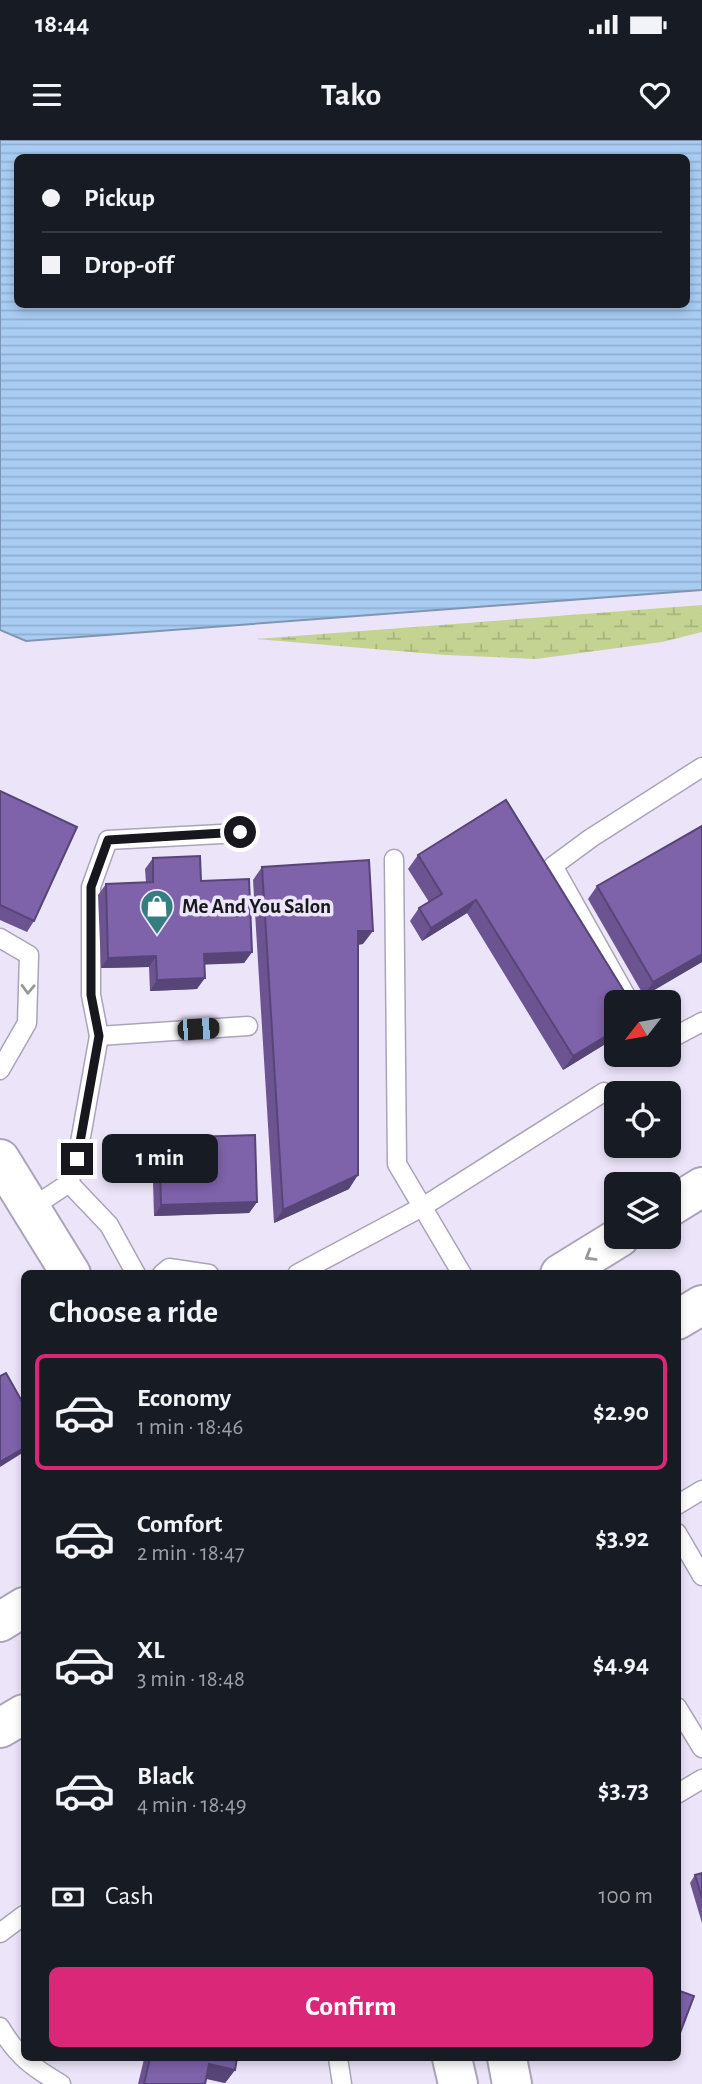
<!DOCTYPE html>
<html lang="en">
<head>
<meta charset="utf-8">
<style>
	:root { --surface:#171b24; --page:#242831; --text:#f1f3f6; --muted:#9ea1a6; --line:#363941; --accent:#db2777 }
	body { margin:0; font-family:"Alegreya Sans",sans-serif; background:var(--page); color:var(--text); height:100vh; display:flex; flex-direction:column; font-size:26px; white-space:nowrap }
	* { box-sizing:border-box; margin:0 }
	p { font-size:23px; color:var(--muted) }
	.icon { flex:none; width:38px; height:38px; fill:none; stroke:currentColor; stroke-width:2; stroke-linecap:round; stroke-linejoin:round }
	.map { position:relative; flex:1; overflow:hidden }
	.drawer { position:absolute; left:21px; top:1130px; width:660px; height:791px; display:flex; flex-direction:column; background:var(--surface); border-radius:10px; box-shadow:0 4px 10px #0003 }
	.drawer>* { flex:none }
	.top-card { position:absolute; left:14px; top:14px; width:676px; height:154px; border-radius:10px; box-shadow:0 4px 10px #0003; display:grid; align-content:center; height:154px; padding:0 28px; background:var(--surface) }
	.needle { width:46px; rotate:239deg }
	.buttons { position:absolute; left:604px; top:850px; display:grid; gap:14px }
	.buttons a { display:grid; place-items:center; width:77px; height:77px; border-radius:10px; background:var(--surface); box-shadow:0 4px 10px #0003; font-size:35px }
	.end { position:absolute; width:32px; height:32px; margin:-16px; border:9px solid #19171e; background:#fff; box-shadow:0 0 0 4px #fff }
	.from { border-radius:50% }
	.bubble { position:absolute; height:49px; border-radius:10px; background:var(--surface); box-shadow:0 4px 10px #0003; font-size:23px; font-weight:700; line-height:49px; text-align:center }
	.car { position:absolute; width:21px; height:42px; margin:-21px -10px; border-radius:9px; box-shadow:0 0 5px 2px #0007; background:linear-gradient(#222 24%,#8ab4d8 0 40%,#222 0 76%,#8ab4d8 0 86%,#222 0) }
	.top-card b { display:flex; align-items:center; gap:24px; height:66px; font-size:26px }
	.top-card b+b { border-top:2px solid var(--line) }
	.top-card i { width:18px; height:18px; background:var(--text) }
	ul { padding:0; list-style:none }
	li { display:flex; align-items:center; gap:21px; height:116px; margin:0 14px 10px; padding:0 14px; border:4px solid transparent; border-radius:10px }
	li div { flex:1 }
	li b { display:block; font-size:26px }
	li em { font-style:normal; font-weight:700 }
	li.active { border-color:var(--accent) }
	li>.icon { width:63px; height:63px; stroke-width:1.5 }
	h2 { padding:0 28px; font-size:32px; line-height:84px }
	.pay { display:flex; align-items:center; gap:18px; height:77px; padding:0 28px; font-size:26px }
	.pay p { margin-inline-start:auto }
	.button { display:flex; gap:14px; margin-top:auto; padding:14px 28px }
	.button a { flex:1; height:80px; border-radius:10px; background:var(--accent); color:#fff; font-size:28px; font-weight:700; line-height:80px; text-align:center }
	.status { display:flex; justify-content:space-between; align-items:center; height:49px; padding:0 35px; background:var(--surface); direction:ltr }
	.status svg { height:19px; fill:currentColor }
	header { display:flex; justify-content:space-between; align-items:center; height:91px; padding:0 28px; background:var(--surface); font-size:32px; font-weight:700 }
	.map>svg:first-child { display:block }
	.wetland { fill:url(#wetland-marsh) }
	.water { fill:url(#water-rules); stroke:#7e96b3; stroke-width:2; fill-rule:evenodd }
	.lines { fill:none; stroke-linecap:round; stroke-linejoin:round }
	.service-casing { stroke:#aba4b8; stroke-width:21 }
	.tertiary-casing { stroke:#aba4b8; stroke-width:42 }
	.primary-casing { stroke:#aba4b8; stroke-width:42 }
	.service { stroke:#fff; stroke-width:18 }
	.tertiary { stroke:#fff; stroke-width:38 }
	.primary { stroke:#fff; stroke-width:38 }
	.wall { fill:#6c5492 }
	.shaded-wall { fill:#584577 }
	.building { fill:#7e62aa; stroke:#584577; stroke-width:2 }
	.oneway { stroke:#98979a }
	.route { stroke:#19171e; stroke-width:9 }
	.labels { text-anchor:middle; stroke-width:7; stroke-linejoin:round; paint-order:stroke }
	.poi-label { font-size:21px; font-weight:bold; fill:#19171e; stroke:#ece5fa; text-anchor:start }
</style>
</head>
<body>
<div class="status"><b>18:44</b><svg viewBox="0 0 49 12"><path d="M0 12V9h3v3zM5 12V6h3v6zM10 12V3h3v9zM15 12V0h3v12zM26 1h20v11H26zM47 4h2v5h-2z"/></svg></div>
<header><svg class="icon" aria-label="menu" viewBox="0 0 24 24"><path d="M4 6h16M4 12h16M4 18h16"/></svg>Tako<svg class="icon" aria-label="heart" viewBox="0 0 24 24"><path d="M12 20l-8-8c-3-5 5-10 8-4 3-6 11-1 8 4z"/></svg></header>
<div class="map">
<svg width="702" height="1944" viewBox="0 0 702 1944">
	<defs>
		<pattern id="wetland-marsh" width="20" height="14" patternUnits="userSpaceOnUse" patternTransform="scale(1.75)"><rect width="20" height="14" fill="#c4d391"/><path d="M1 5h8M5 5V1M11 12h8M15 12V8" fill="none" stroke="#a8b47d"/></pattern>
		<pattern id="water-rules" width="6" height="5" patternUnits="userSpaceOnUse" patternTransform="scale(1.75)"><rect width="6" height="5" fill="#a9ccf3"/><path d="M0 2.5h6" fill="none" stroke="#91aed0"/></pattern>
	</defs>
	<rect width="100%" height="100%" fill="#ece5fa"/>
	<path class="wetland" d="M702,465v27l-40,10 -126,17 -91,-4 -189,-16z"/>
	<path class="water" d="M0,0h702v450l-676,51 -26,-11zM18,18h668v146h-668z"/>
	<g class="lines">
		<defs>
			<g id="service">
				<path d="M394,719l3,305 65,110"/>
				<path d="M0,798l29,17 -2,68 -27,47"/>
				<path d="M630,863l-77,-137 38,-28 111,-71"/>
				<path d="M99,896l149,-10"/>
				<path d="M668,900l34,-18"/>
				<path d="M69,1043l40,42 27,49"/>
				<path d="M30,1069l39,-26 8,-24 22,-123 -8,-41v-108l17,-47 132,-7"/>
				<path d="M162,1134l7,-6 40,6"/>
				<path d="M297,1134l127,-68 180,-114"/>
				<path d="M677,1365l25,-15"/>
				<path d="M677,1393l25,43"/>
				<path d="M677,1567l25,41"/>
				<path d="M677,1654l25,-15"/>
				<path d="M0,1793l24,-18"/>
				<path d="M0,1887c17,29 32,40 61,57"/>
				<path d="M338,1918l4,26"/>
			</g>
			<g id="tertiary">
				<path d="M0,1019l71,115"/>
				<path d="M452,1918l6,26"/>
				<path d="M507,1918l5,26"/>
			</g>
			<g id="primary">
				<path d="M668,1068l34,-21"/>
				<path d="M560,1134l60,-37"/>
				<path d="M677,1180l25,-15"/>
				<path d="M0,1482l24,-15"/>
				<path d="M0,1588l24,-14"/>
			</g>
		</defs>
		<use href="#service" class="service-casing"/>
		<use href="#tertiary" class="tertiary-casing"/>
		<use href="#primary" class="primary-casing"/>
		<use href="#service" class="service"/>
		<use href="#tertiary" class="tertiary"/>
		<use href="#primary" class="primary"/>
	</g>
	<g class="wall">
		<path d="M0,651l34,130 -7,11 -27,-12z"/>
		<path d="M702,686v136l-58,34 -56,-97 9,-13z"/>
		<path d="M418,715l209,141 -5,7h-6v7l-8,5 -1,28 -44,27 -96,-157 -45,28 -12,-20 9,-13 10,-6 -21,-33z"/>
		<path d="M153,718l48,23 51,71 -8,11 -40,1 -7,25 -47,2 -1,-24 -48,1 -3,-73 8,-11 40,-1 -1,-14z"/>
		<path d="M262,727l101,77 -5,1 -9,244 -75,34 -21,-343z"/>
		<path d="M159,998l98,64 -8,11 -95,3 -2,-68z"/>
		<path d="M702,1733v50l-12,-40 5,-8z"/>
		<path d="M140,1918h97l-2,12 -10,13 -19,-4 -1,5h-67l6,-25z"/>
	</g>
	<g class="shaded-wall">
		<path d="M476,760l-9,13 -45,28 9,-13z"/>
		<path d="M358,791h15l-10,13 -14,1z"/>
		<path d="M252,812l-8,11 -48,2 8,-11z"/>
		<path d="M702,814v8l-58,34 9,-14z"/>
		<path d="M156,816l-7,11 -48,1 7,-10z"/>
		<path d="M205,838l-8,11 -47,2 7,-11z"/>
		<path d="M627,856l-5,7h-6v7l-20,13 9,-13z"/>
		<path d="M616,890l-9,13 -44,27 10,-14z"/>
		<path d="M358,1035l-9,14 -75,34 9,-13z"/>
		<path d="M257,1062l-8,11 -95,3 7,-11z"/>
		<path d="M24,1308v4l-24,15v-5z"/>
		<path d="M209,1924l26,6 -10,13 -25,-6z"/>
	</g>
	<g class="building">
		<path d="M0,651l77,36 -43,94 -34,-16z"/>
		<path d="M506,660l121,196 -22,14 11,20 -43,26 -97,-156 -45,28 -12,-20 23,-14 -24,-39z"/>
		<path d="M702,686v128l-49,28 -56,-96z"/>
		<path d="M200,716l1,25 48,-2 3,73 -48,2 1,24 -48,2 -1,-24 -48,2 -2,-74 47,-2v-24z"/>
		<path d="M369,720l4,71h-15v244l-75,35 -21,-343z"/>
		<path d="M255,995l2,67 -96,3 -2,-67z"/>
		<path d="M6,1233l18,32v43l-24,14v-86z"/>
		<path d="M702,1733v25l-7,-23z"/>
		<path d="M677,1850l17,6 -17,45z"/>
		<path d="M150,1918h87l-2,12 -26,-6 -4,20h-61z"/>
	</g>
	<defs><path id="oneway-chevron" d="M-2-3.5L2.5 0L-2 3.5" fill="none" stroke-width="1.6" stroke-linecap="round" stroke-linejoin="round" transform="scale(1.75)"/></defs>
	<g class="oneway">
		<use href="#oneway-chevron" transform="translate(28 849) rotate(92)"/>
		<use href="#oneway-chevron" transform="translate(590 1116) rotate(149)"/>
	</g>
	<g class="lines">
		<path class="route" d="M77,1019l22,-123 -8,-41v-108l17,-47 132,-8"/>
	</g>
	<defs>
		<symbol id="shop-pin" viewBox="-11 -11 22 30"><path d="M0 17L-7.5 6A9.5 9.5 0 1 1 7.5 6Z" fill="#347d82" stroke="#ece5fa"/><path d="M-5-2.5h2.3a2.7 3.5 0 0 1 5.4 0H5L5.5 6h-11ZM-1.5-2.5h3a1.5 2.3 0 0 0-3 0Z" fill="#fff"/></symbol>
	</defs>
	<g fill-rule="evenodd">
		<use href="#shop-pin" x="138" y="747" width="38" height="52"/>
	</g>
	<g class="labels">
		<g class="poi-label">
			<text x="182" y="773">Me And You Salon</text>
		</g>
	</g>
</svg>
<div class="buttons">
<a><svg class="needle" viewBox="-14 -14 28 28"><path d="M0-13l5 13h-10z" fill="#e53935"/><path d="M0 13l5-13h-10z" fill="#9ea1a6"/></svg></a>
<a><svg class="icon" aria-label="locate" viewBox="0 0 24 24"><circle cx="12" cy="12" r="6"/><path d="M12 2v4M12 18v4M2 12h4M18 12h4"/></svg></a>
<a><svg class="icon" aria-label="layers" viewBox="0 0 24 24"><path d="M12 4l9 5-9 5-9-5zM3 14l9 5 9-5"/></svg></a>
</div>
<i class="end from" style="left:240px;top:692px"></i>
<i class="end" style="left:77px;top:1019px"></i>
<div class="bubble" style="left:102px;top:994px;width:116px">1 min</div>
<i class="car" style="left:198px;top:889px;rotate:86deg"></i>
<div class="top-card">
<b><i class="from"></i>Pickup</b>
<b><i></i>Drop-off</b>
</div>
<section class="drawer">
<h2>Choose a ride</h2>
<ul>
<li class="active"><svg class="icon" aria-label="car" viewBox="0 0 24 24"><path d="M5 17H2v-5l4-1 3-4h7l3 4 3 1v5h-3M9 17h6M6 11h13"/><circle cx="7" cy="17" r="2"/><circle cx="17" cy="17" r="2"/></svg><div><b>Economy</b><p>1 min · 18:46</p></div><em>$2.90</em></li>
<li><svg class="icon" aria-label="car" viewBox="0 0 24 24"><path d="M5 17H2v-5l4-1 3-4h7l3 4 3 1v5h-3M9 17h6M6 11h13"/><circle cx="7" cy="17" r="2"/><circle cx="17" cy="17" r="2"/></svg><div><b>Comfort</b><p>2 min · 18:47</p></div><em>$3.92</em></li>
<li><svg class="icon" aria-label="car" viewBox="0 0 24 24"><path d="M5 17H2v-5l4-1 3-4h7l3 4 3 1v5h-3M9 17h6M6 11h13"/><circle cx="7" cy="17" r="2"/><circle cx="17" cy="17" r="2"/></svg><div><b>XL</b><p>3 min · 18:48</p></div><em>$4.94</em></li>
<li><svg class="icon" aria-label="car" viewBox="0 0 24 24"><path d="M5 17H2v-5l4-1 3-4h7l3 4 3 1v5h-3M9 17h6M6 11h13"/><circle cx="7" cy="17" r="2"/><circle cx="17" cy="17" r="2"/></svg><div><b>Black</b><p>4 min · 18:49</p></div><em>$3.73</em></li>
</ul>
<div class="pay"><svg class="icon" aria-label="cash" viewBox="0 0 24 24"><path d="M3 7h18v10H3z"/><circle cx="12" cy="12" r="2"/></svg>Cash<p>100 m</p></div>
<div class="button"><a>Confirm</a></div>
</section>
</div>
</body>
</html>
